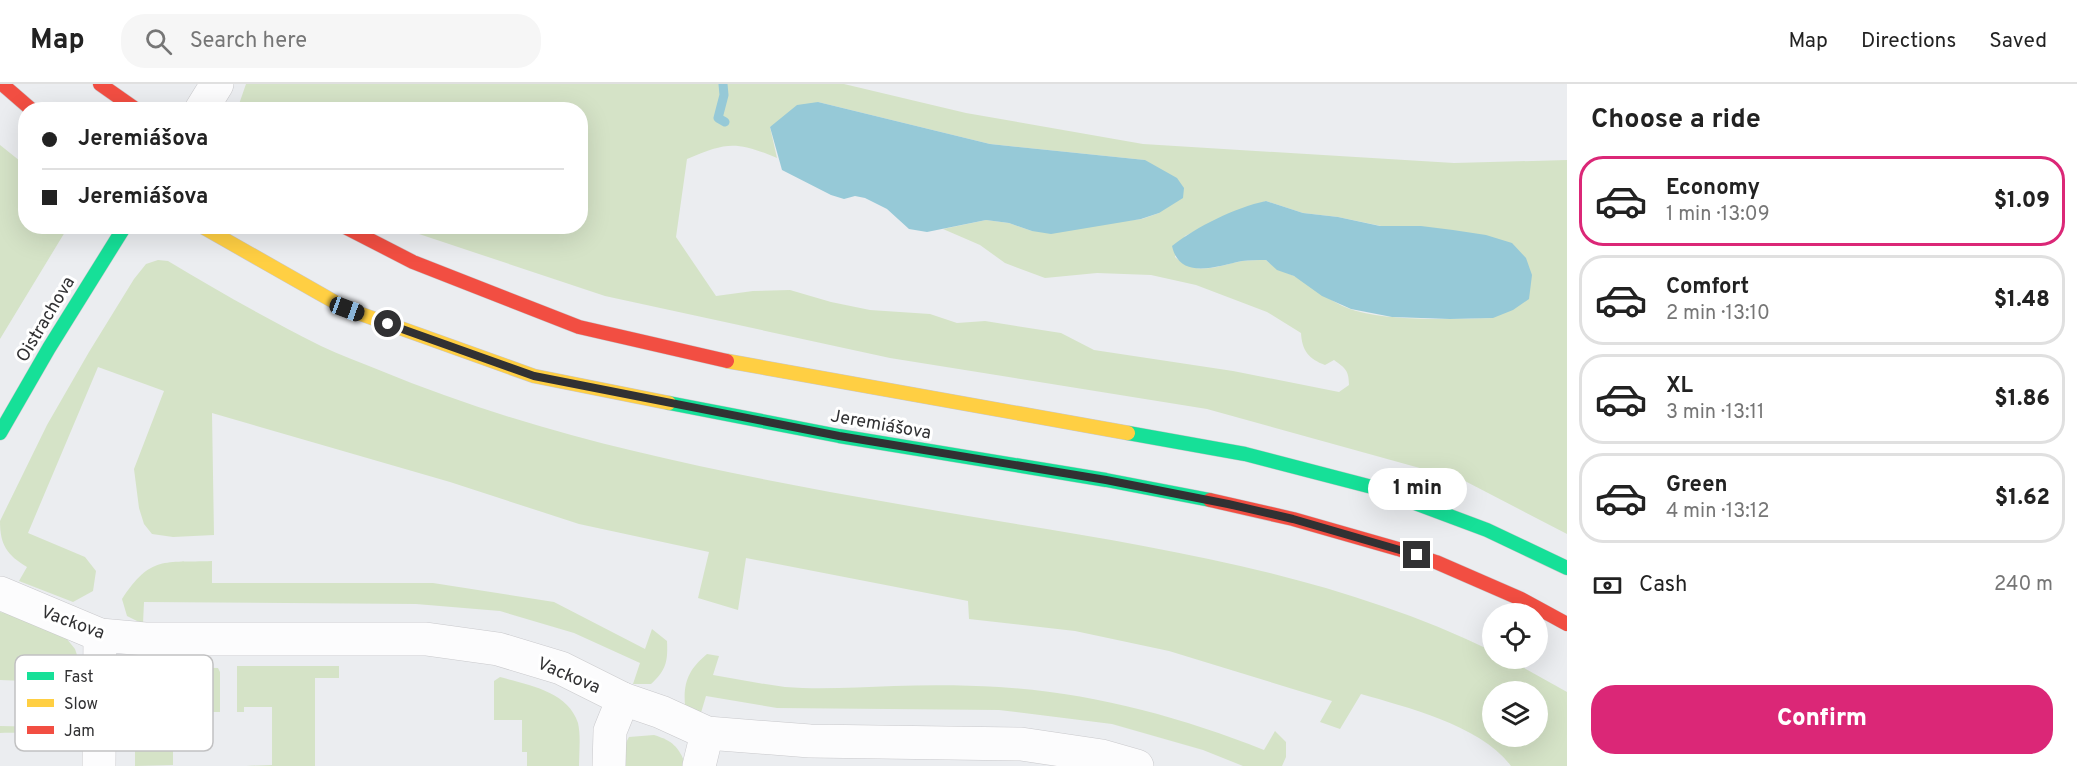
<!DOCTYPE html>
<html lang="en">
<head>
<meta charset="utf-8">
<style>
	:root { --surface:#fff; --page:#f6f6f6; --text:#222; --muted:#767676; --line:#e0e0e0; --accent:#db2777 }
	body { margin:0; font-family:Overpass,sans-serif; background:var(--page); color:var(--text); height:100vh; display:flex; flex-direction:column; font-size:22px; white-space:nowrap }
	* { box-sizing:border-box; margin:0 }
	p { font-size:20px; color:var(--muted) }
	.icon { flex:none; width:33px; height:33px; fill:none; stroke:currentColor; stroke-width:2; stroke-linecap:round; stroke-linejoin:round }
	.map { position:relative; flex:1; overflow:hidden }
	.sheet { display:flex; flex-direction:column; background:var(--surface); width:510px }
	.sheet>* { flex:none }
	.banner { position:absolute; left:18px; top:18px; width:570px; height:132px; border-radius:24px; box-shadow:0 6px 24px #0002; display:grid; align-content:center; height:132px; padding:0 24px; background:var(--surface) }
	.fabs { position:absolute; left:1482px; top:519px; display:grid; gap:12px }
	.fabs a { display:grid; place-items:center; width:66px; height:66px; border-radius:50%; background:var(--surface); box-shadow:0 6px 24px #0002; font-size:30px }
	.end { position:absolute; width:27px; height:27px; margin:-14px; border:8px solid #313133; background:#fff; box-shadow:0 0 0 3px #fff }
	.from { border-radius:50% }
	.bubble { position:absolute; height:42px; border-radius:21px; background:var(--surface); box-shadow:0 6px 24px #0002; font-size:20px; font-weight:800; line-height:42px; text-align:center }
	.car { position:absolute; width:18px; height:36px; margin:-18px -9px; border-radius:8px; box-shadow:0 0 4px 2px #0007; background:linear-gradient(#222 24%,#8ab4d8 0 40%,#222 0 76%,#8ab4d8 0 86%,#222 0) }
	.banner b { display:flex; align-items:center; gap:21px; height:57px; font-size:22px }
	.banner b+b { border-top:2px solid var(--line) }
	.banner i { width:15px; height:15px; background:var(--text) }
	ul { padding:0; list-style:none }
	li { display:flex; align-items:center; gap:18px; height:90px; margin:0 12px 9px; padding:0 12px; border:3px solid var(--line); border-radius:24px }
	li div { flex:1 }
	li b { display:block; font-size:22px }
	li em { font-style:normal; font-weight:800 }
	li.on { border-color:var(--accent) }
	li>.icon { width:54px; height:54px; stroke-width:1.5 }
	h2 { padding:0 24px; font-size:27px; line-height:72px }
	.pay { display:flex; align-items:center; gap:15px; height:66px; padding:0 24px; font-size:22px }
	.pay p { margin-inline-start:auto }
	.action { display:flex; gap:12px; margin-top:auto; padding:12px 24px }
	.action a { flex:1; height:69px; border-radius:24px; background:var(--accent); color:#fff; font-size:24px; font-weight:800; line-height:69px; text-align:center }
	header { display:flex; align-items:center; gap:36px; box-sizing:border-box; height:84px; padding:0 30px; background:var(--surface); border-bottom:2px solid var(--line) }
	header strong { font-size:28px }
	nav { display:flex; gap:33px; margin-inline-start:auto; font-size:21px }
	.search { width:420px; height:54px; background:var(--page); display:flex; align-items:center; gap:15px; box-sizing:border-box; padding:0 21px; border-radius:24px; color:var(--muted); font-size:22px }
	main { display:flex; flex:1; min-height:0 }
	.map>svg:first-child { display:block }
	.green { fill:#d5e3c7; fill-rule:evenodd }
	.water { fill:#96c9d7 }
	.lines { fill:none; stroke-linecap:round; stroke-linejoin:round }
	.stream { stroke:#96c9d7; stroke-width:9 }
	.street-casing { stroke:#c9c9cc; stroke-width:34 }
	.fast-casing { stroke:#c9c9cc; stroke-width:15 }
	.slow-casing { stroke:#c9c9cc; stroke-width:15 }
	.jam-casing { stroke:#c9c9cc; stroke-width:15 }
	.street { stroke:#fcfcfd; stroke-width:33 }
	.fast { stroke:#16e098; stroke-width:14 }
	.slow { stroke:#ffcf43; stroke-width:14 }
	.jam { stroke:#f24e42; stroke-width:14 }
	.route { stroke:#313133; stroke-width:8 }
	.labels { text-anchor:middle; stroke-width:6; stroke-linejoin:round; paint-order:stroke }
	.street-label { font-size:18px; fill:#313133; stroke:#fff }
	.key { fill:#fff; stroke:#c1c1c2; stroke-width:1.5 }
	.key-label { font-size:16px; fill:#313133 }
</style>
</head>
<body>
<header>
<strong>Map</strong>
<div class="search"><svg class="icon" aria-label="search" viewBox="0 0 24 24"><circle cx="10" cy="10" r="6"/><path d="M15 15l6 6"/></svg>Search here</div>
<nav><a>Map</a><a>Directions</a><a>Saved</a></nav>
</header>
<main>
<div class="map">
<svg width="1567" height="682" viewBox="0 0 1567 682">
	<rect width="100%" height="100%" fill="#ebedf0"/>
	<g class="green">
		<path d="M246,0h598l122,29 177,31 311,19 113,-3v374l-104,-54 -256,-71 -317,-51 -285,-62 -204,-68 -2,-1 181,-1v-116h-343zM818,18l172,42 155,16 14,53 -17,6 -110,12 -23,-8 -23,-3 -43,9 37,16 25,18 40,15 52,-5 54,2 45,10 71,27 34,21c1,18 8,26 24,32l9,-5c11,8 15,10 15,25l-10,7 -106,-21 -139,-21 -33,-17 -76,-12 -28,2 -27,-9 -60,-4 -39,-8 -41,-12 -37,1 -37,5 -40,-59 11,-78c40,-17 49,-18 90,-1l-7,-31zM1266,117l37,12 35,4 43,9h40l72,92c-40,1 -105,4 -143,-9 -22,-8 -37,-24 -56,-33 -13,-6 -17,-6 -28,-16 -8,0 -16,0 -24,1 -26,5 -45,16 -67,-4l10,-21 35,-17z"/>
		<path d="M0,61l25,20 1,61 42,1 -68,112z"/>
		<path d="M158,176l10,1c50,30 101,59 153,85 19,9 39,16 58,24 166,69 343,103 519,134 202,36 408,57 594,147v7l16,1 59,33v74h-56c-29,-40 -105,-59 -150,-72l-21,35 -20,-7 12,-21 -163,-50 -94,-20 -106,-12 -1,-18 -222,-43 -8,52 -40,-12 11,-46 -130,-28 -129,-42 -238,-69 2,122 -41,2 -21,-3 -8,-10 -5,-16 -5,-39 30,-78 -66,-24 -70,166 57,24 11,14 -3,20 -20,11 -54,-21 8,-14c-20,-12 -27,-22 -27,-46l47,-96 42,-73 45,-73 12,-15zM1492,608h46v44h-46z"/>
		<path d="M212,477v22h221l121,19 91,47 7,-20 15,12c1,21 -1,29 -16,43h-18l7,-21 -66,-30 -74,-22 -84,-7 -272,-2 -1,22 -16,-8 -5,-17c29,-44 42,-36 90,-38z"/>
		<path d="M0,528l18,3 48,23 9,11 8,24 1,31 -7,21c-22,10 -53,7 -77,8v-7l49,1 1,-45 -50,-2z"/>
		<path d="M707,570l12,2 -6,19c24,4 48,9 72,12 37,3 73,0 109,-1 35,-1 70,-1 105,1 93,6 179,29 265,63l11,-19 11,11v15l-4,9h-39l-40,-16 -91,-26 -113,-14 -222,-2 -71,-12 -6,20 -15,-11c-2,-23 4,-36 22,-51z"/>
		<path d="M140,582l78,2 2,4v40h-14l-1,-5h-26v31l-6,1v26l-38,1v-96z"/>
		<path d="M237,582h102v12h-24v88h-69l26,-1v-58h-28v5h-7z"/>
		<path d="M500,593c28,8 68,14 78,46 3,14 1,29 1,43h-52v-14h-5v-32h-28v-39z"/>
		<path d="M654,651c19,6 25,12 32,31h-69v-7l12,-22z"/>
	</g>
	<g class="water">
		<path d="M818,18l172,42 155,16 32,18 7,10 -1,10 -24,15 -18,6 -90,15 -19,-3 -23,-8 -23,-3 -59,12 -18,-3 -22,-20 -22,-11 -10,-2 -11,3 -13,-4 -49,-25 -12,-43 27,-22z"/>
		<path d="M1266,117l37,12 35,4 42,9h41l32,4 33,5 26,8 14,15 6,17 -3,24 -16,11 -20,8 -43,1 -58,-2 -41,-8 -29,-13 -28,-20 -17,-6 -11,-10c-8,0 -17,0 -24,1 -25,5 -62,20 -70,-15 26,-20 62,-38 94,-45z"/>
	</g>
	<g class="lines">
		<path class="stream" d="M723,0l1,11 -6,23 7,4"/>
		<defs>
			<g id="street">
				<path d="M201,26l16,-26"/>
				<path d="M0,509l100,42 45,4h281l72,10 63,19 62,31 38,13 46,21 103,8 211,3 81,12 35,10"/>
				<path d="M99,682l1,-131"/>
				<path d="M609,682l1,-35 13,-32"/>
				<path d="M699,682l8,-33"/>
			</g>
			<g id="fast">
				<path d="M669,319l170,33 267,44 104,20"/>
				<path d="M0,349l49,-85 76,-122"/>
				<path d="M1128,349l117,21 127,33 115,43 80,38"/>
			</g>
			<g id="slow">
				<path d="M201,142l146,83 187,67 135,27"/>
				<path d="M727,277l401,72"/>
			</g>
			<g id="jam">
				<path d="M2,0l30,26"/>
				<path d="M100,0l37,26"/>
				<path d="M343,142l70,36 166,65 148,34"/>
				<path d="M1210,416l83,19 105,30 38,13 85,37 46,25"/>
			</g>
		</defs>
		<use href="#street" class="street-casing"/>
		<use href="#fast" class="fast-casing"/>
		<use href="#slow" class="slow-casing"/>
		<use href="#jam" class="jam-casing"/>
		<use href="#street" class="street"/>
		<use href="#fast" class="fast"/>
		<use href="#slow" class="slow"/>
		<use href="#jam" class="jam"/>
	</g>
	<g class="lines">
		<path class="route" d="M388,240l146,52 305,60 267,44 122,24 65,15 124,36"/>
	</g>
	<g class="labels">
		<g class="street-label">
			<text transform="translate(45 235) rotate(-59)" y="6">Oistrachova</text>
			<text transform="translate(881 340) rotate(10)" y="6">Jeremiášova</text>
			<text transform="translate(73 538) rotate(20)" y="6">Vackova</text>
			<text transform="translate(569 591) rotate(23)" y="6">Vackova</text>
		</g>
	</g>
	<rect x="15" y="571" width="198" height="96" rx="9" class="key"/>
	<rect x="27" y="588" width="27" height="8" fill="#16e098"/>
	<rect x="27" y="615" width="27" height="8" fill="#ffcf43"/>
	<rect x="27" y="642" width="27" height="8" fill="#f24e42"/>
	<g class="key-label">
		<text x="64" y="598">Fast</text>
		<text x="64" y="625">Slow</text>
		<text x="64" y="652">Jam</text>
	</g>
</svg>
<div class="fabs">
<a><svg class="icon" aria-label="locate" viewBox="0 0 24 24"><circle cx="12" cy="12" r="6"/><path d="M12 2v4M12 18v4M2 12h4M18 12h4"/></svg></a>
<a><svg class="icon" aria-label="layers" viewBox="0 0 24 24"><path d="M12 4l9 5-9 5-9-5zM3 14l9 5 9-5"/></svg></a>
</div>
<i class="end from" style="left:388px;top:240px"></i>
<i class="end" style="left:1417px;top:471px"></i>
<div class="bubble" style="left:1368px;top:384px;width:99px">1 min</div>
<i class="car" style="left:347px;top:225px;rotate:110deg"></i>
<div class="banner">
<b><i class="from"></i>Jeremiášova</b>
<b><i></i>Jeremiášova</b>
</div>
</div>
<section class="sheet">
<h2>Choose a ride</h2>
<ul>
<li class="on"><svg class="icon" aria-label="car" viewBox="0 0 24 24"><path d="M5 17H2v-5l4-1 3-4h7l3 4 3 1v5h-3M9 17h6M6 11h13"/><circle cx="7" cy="17" r="2"/><circle cx="17" cy="17" r="2"/></svg><div><b>Economy</b><p>1 min · 13:09</p></div><em>$1.09</em></li>
<li><svg class="icon" aria-label="car" viewBox="0 0 24 24"><path d="M5 17H2v-5l4-1 3-4h7l3 4 3 1v5h-3M9 17h6M6 11h13"/><circle cx="7" cy="17" r="2"/><circle cx="17" cy="17" r="2"/></svg><div><b>Comfort</b><p>2 min · 13:10</p></div><em>$1.48</em></li>
<li><svg class="icon" aria-label="car" viewBox="0 0 24 24"><path d="M5 17H2v-5l4-1 3-4h7l3 4 3 1v5h-3M9 17h6M6 11h13"/><circle cx="7" cy="17" r="2"/><circle cx="17" cy="17" r="2"/></svg><div><b>XL</b><p>3 min · 13:11</p></div><em>$1.86</em></li>
<li><svg class="icon" aria-label="car" viewBox="0 0 24 24"><path d="M5 17H2v-5l4-1 3-4h7l3 4 3 1v5h-3M9 17h6M6 11h13"/><circle cx="7" cy="17" r="2"/><circle cx="17" cy="17" r="2"/></svg><div><b>Green</b><p>4 min · 13:12</p></div><em>$1.62</em></li>
</ul>
<div class="pay"><svg class="icon" aria-label="cash" viewBox="0 0 24 24"><path d="M3 7h18v10H3z"/><circle cx="12" cy="12" r="2"/></svg>Cash<p>240 m</p></div>
<div class="action"><a>Confirm</a></div>
</section>
</main>
</body>
</html>
